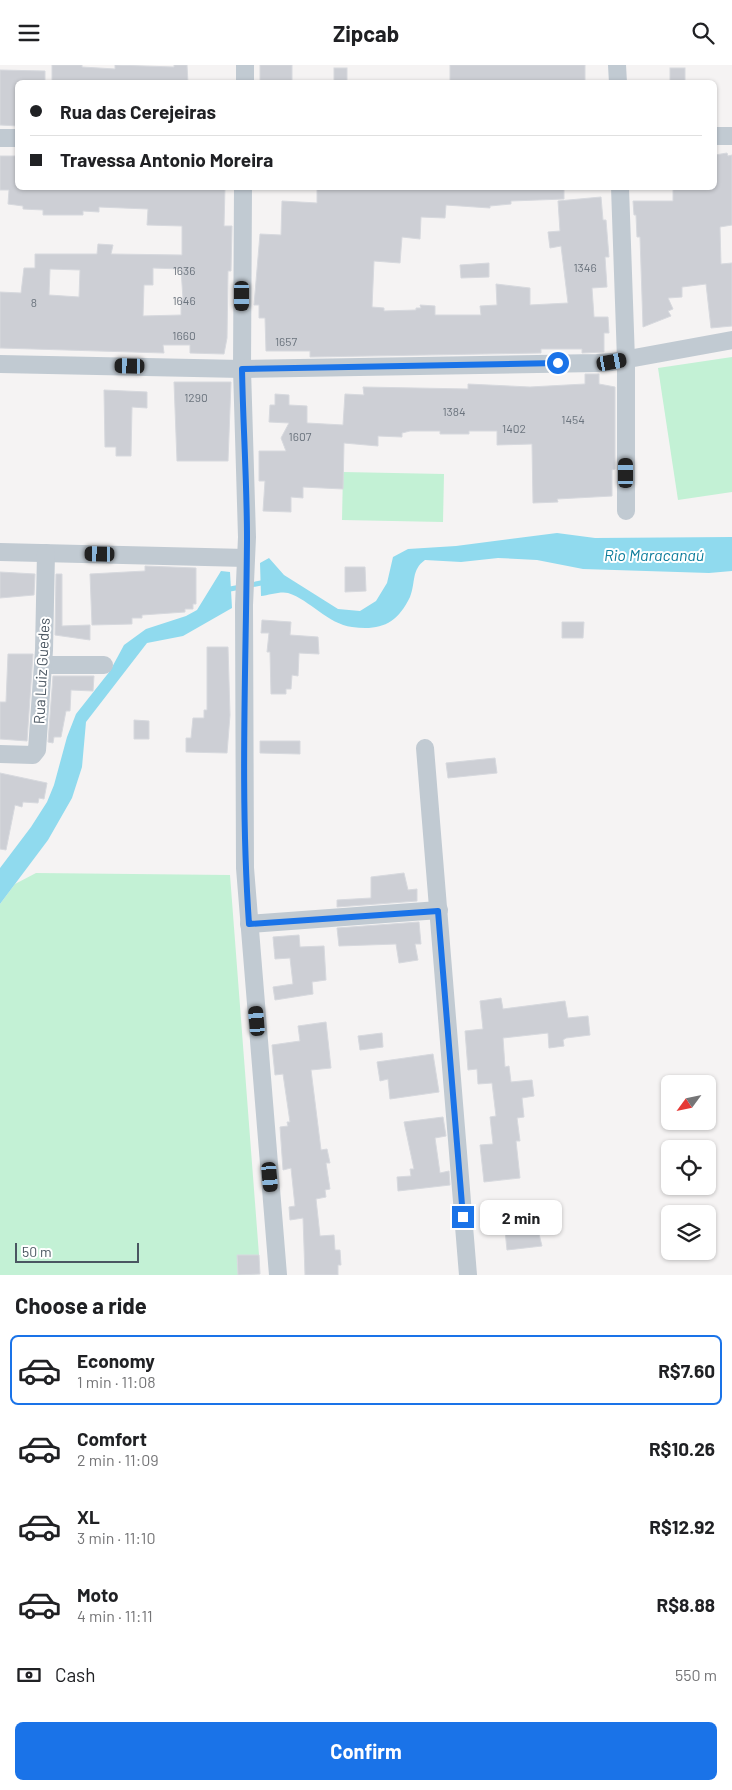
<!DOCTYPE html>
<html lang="en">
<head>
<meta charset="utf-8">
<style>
	:root { --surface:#fff; --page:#f2f2f2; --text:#202124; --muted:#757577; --line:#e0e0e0; --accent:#1a73e8 }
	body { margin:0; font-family:Barlow,sans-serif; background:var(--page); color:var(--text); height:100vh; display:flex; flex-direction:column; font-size:19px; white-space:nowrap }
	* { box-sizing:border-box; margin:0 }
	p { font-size:16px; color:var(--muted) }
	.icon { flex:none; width:28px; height:28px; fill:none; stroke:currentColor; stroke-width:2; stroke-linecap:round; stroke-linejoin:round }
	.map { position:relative; height:1210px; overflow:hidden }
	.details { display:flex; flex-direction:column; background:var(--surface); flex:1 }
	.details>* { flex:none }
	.hud { position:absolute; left:15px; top:15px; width:702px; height:110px; border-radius:8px; box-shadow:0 1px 4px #0004; display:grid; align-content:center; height:110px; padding:0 15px; background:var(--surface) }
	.needle { width:32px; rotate:237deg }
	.buttons { position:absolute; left:661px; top:1010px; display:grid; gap:10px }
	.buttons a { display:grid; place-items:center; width:55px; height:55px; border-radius:8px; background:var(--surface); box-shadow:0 1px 4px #0004; font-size:25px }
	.scale { position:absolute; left:15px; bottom:12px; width:124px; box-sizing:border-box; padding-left:5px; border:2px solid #4a5661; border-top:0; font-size:14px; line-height:18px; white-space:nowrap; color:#4a5661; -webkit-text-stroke:4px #fff; paint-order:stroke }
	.end { position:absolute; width:22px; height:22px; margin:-11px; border:6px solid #1a73e8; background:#fff; box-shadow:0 0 0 2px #fff }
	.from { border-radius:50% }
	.bubble { position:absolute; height:35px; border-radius:8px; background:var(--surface); box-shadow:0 1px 4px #0004; font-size:16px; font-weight:700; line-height:35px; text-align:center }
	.car { position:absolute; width:15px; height:30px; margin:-15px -8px; border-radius:6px; box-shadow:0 0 4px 1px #0007; background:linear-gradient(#222 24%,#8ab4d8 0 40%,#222 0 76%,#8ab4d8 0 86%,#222 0) }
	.hud b { display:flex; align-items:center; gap:18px; height:48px; font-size:19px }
	.hud b+b { border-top:1px solid var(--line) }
	.hud i { width:12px; height:12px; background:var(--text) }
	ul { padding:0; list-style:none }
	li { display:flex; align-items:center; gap:15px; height:70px; margin:0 10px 8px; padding:0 5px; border:2px solid transparent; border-radius:8px }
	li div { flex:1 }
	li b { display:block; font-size:19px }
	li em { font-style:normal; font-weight:700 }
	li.selected { border-color:var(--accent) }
	li>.icon { width:45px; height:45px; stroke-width:1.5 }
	h2 { padding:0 15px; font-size:22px; line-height:60px }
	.pay { display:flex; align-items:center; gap:12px; height:55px; padding:0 15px; font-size:19px }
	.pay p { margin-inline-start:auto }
	.action { display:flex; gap:10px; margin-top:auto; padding:10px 15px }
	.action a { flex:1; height:58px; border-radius:8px; background:var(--accent); color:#fff; font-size:20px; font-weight:700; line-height:58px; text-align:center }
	header { display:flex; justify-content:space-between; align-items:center; height:65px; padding:0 15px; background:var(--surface); font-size:22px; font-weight:700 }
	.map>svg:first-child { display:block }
	.green { fill:#c3f1d5 }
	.water { fill:#90daee }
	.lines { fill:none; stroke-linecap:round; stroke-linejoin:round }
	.stream { stroke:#90daee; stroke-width:5 }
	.building { fill:#cdcfd5; stroke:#d7d9de; fill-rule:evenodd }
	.street { stroke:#c1cad2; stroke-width:18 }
	.route { stroke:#1a73e8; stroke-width:6 }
	.labels { text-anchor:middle; stroke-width:4; stroke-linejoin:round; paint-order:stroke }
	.number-label { font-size:12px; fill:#6b747e }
	.street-label { font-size:15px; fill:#4a5661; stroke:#fff }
	.water-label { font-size:16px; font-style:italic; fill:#0c7c9b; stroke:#fff }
</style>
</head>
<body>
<header><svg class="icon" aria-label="menu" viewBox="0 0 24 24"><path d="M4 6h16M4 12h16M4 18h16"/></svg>Zipcab<svg class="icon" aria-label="search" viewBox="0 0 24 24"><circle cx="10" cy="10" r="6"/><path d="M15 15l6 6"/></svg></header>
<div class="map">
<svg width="732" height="1210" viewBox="0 0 732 1210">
	<rect width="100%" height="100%" fill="#f5f3f3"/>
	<g class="green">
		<path d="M732,292v135l-54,8 -20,-132z"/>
		<path d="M343,407l101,2 -1,48 -101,-2z"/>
		<path d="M36,808l194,2 29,380h-22l1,19 22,1h-260v-371l15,-20z"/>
	</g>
	<g class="water">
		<path d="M557,468l38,5 137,-1v34l-23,2 -126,-4 -46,-9 -39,-2 -37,4 -36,-2c-14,10 -9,22 -15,37 -13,27 -30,34 -58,30 -24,-3 -42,-27 -64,-34 -7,-2 -19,2 -27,3l-1,-33 9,-5 15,17 54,34 22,2 16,-10 11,-18 6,-26 15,-8 48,-3z"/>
		<path d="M221,506l9,1 2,36 -49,28 -36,7 -61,79 -4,45 -10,31 -24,42 -48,64v-36l31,-41 16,-25 7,-17 13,-48 9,-23 34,-43 14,-26 22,-16 40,-13 11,-6z"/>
	</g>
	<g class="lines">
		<path class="stream" d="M225,525l41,-8"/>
	</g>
	<g class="building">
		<path d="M52,0h30v2l33,2v-4l59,2v-2h13l1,18h-136z"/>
		<rect x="260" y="0" width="32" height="18"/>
		<rect x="450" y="0" width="135" height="18"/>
		<rect x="334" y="3" width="13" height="15"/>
		<rect x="670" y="3" width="15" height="15"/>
		<path d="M0,5l45,1v12h-27v43l-18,-1z"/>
		<path d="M727,88l1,3 4,-1v70l-12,2 1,37 11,-1v63l-21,2 -5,-44 -24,3v10l-14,1 5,11 -5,2 3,5 -28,11 -3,-90h-3l-1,-22h-2l-1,-14h40v-14h42v-32z"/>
		<path d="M0,91h18v31h207l-1,39h8l-1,45h-3l-1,67 -3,16 -34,-1v-8h-27l1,8 -164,-5v-56l21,1 3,-25h11v-14h62l1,-10 15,1 -2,9 71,1v-29l-35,-1 1,-16 -49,-2v5l-16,-1v4h-40v-5l-20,-1v-3l-15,-2 1,-14h-9zM153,203l28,1 2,30h-2v16l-38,1 1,-31h9zM50,204l30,1 -1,27 -30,-2z"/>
		<path d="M317,122h247v12l-53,2v3l-21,2v2l-44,-3 -1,13 -24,-1 -1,22 -18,-2 -2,26 -26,-2 -2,46 12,1v3l32,-1v-2h5l-1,-3 15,1v9h46l-1,-9 17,-1 -1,-21 34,4v17l38,-2 -7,-57 -11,2 -2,-16 12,-1 -2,-30 43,-4 2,23h3l3,37h-4l2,30 -15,1 2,29h14l1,16h-5v19l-22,1v-4h-41v4l-231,4v-6h-44l-1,-33h-6v-13h-5l6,-71 21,1 1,-34 35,2z"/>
		<path d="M489,198v14l-28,1 -1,-13z"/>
		<path d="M585,309h14v10l16,3v82l-3,1v26l-55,3 1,3 -25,1 -1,-59 -35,1v-14h-28v3h-29v-3h-30l-8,2v4l-24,-1v10l-34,-3 -1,46 -40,-2v11l-12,-1v15l-28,-1 2,-30h-6v-30h27l-5,-13 8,-15 -20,-1 1,-17h5v-11l14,1v10l18,1v17l36,2 2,-31 19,1 -1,-8 105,2v-5l62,3 55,-3z"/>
		<path d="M174,317h57l-3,79h-51z"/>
		<path d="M104,325l43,2v16l-15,-1 -1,49h-15v-9h-11z"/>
		<path d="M145,501l51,2v36h-3v5h-8v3l-43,3v3h-10v6l-40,1 -2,-51 55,-3z"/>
		<path d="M345,502h20l1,24 -21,1z"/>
		<path d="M0,507l35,2 -1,21 -34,3z"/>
		<path d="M56,509h6v52l28,-1v15l-35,-5z"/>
		<path d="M262,555l29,2 -1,13 28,2 1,17 -20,-1 -1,23 -6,-1 -1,14h-5v5h-15l-1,-42h-3l2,-19h-8z"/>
		<path d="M562,557h22l-1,16h-21z"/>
		<path d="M207,582h21l2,68 -3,38 -41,-1v-14h5l2,-20h11v-8h3z"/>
		<path d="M8,589h25l-6,87 -27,-2v-37h6z"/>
		<path d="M53,611h41l-1,15 -22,-1 -1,21h-4l-5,26h-7l-1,6 -5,-1z"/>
		<path d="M134,655l15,1v18h-15z"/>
		<path d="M260,676h40v13l-40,-1z"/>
		<path d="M495,693l2,15 -49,5 -2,-15z"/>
		<path d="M0,708l47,10 -3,16 -5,-1 -1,5 -15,-1 -1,5 -7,-2 -9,45 -6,-1z"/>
		<path d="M404,808l4,17 9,-1v12l-80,6v-7l34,-2v-21z"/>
		<path d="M419,857l2,22h-6l3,16 -19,3 -3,-19 -57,2 -2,-18z"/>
		<path d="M299,870l1,12 24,-1 2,34 -14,2 1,12 -38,6 -2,-13 20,-3 -3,-26 -15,1 -2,-22z"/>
		<path d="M501,933l2,11 62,-8 3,17 20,-2 2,19 -24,3 -3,2 1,6 -15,2 -1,-15 -45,5 2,29 4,-1 2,16 21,-2 2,16 -12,2 2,19 -7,1 3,23h-4l4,37 -36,4 -4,-37 13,-1 -3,-27 6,-1 -4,-33 -14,1 -1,-15 -9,1 -3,-39 18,-2 -3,-28z"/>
		<path d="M326,957l5,46 -20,2 10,80 6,-1 3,14h-4l4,26 -5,1 1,7 -10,2 4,37 14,-1 1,15h5l1,15h-3v10h-33l-2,-57 -13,2 -1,-13 6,-1 -4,-38 -8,2 -3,-43 8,-1 -1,-4h3l-7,-48 -8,1 -3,-30 28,-4 -2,-15z"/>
		<path d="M382,968l1,14 -23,3 -2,-14z"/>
		<path d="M433,989l6,38 -49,7 -2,-20 -8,2 -3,-19z"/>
		<path d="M443,1052l3,19 -11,2 5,35 9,-2 1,14 -52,6 -1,-14 14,-1 -1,-7h4l-10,-47z"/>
		<path d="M535,1153l7,28 -35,4 -3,-29z"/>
		<path d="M237,1190h22l1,19 -22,1z"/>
	</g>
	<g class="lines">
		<g class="street">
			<path d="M617,0l1,18"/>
			<path d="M245,18v-18"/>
			<path d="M715,71h17"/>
			<path d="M0,73h18"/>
			<path d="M243,122l-1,182 5,168 -3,68 1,263 33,407"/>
			<path d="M620,122l6,173v151"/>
			<path d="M0,299l242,5 355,-6 15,-1 120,-22"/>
			<path d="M0,487l246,6"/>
			<path d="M43,600h61"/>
			<path d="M425,683l43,527"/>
			<path d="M0,689l33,1 4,-5 7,-100 2,-97"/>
			<path d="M249,859l190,-14"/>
		</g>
	</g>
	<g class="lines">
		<path class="route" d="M463,1152l-25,-306 -189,13c-9,-128 -3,-257 -2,-385 0,-57 -4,-114 -5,-170l316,-6"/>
	</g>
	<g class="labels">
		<g class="number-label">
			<text x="585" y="207">1346</text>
			<text x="184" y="210">1636</text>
			<text x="184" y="240">1646</text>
			<text x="34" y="242">8</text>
			<text x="184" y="275">1660</text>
			<text x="286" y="281">1657</text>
			<text x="196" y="337">1290</text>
			<text x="454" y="351">1384</text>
			<text x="573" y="359">1454</text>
			<text x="514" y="368">1402</text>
			<text x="300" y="376">1607</text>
		</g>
		<g class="street-label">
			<text transform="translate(42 606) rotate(-87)" y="5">Rua Luiz Guedes</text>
		</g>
		<g class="water-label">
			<text x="654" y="496">Rio Maracanaú</text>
		</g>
	</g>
</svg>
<div class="buttons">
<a><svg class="needle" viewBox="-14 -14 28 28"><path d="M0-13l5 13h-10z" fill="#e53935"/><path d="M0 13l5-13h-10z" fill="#757577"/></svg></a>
<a><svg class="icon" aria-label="locate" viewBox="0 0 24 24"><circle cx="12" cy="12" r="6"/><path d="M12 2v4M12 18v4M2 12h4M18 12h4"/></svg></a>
<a><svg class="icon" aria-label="layers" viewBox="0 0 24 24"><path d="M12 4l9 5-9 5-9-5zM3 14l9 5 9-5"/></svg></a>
</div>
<div class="scale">50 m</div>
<i class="end from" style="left:558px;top:298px"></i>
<i class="end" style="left:463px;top:1152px"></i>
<div class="bubble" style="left:480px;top:1135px;width:82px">2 min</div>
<i class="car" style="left:242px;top:231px;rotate:180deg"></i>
<i class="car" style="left:612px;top:297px;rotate:80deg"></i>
<i class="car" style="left:130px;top:301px;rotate:271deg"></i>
<i class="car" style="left:626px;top:408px;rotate:0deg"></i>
<i class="car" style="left:100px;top:489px;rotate:271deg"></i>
<i class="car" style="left:257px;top:956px;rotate:355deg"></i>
<i class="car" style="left:270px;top:1112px;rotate:175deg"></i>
<div class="hud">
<b><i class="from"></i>Rua das Cerejeiras</b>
<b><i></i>Travessa Antonio Moreira</b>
</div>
</div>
<section class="details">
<h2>Choose a ride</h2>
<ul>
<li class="selected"><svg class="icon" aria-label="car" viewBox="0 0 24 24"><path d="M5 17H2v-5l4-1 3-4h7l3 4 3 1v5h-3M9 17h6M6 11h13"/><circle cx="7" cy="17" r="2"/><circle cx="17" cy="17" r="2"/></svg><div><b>Economy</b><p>1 min · 11:08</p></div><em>R$7.60</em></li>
<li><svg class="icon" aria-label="car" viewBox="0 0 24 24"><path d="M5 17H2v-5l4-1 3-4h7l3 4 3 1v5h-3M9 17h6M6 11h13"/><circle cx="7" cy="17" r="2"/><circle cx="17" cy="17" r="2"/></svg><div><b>Comfort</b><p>2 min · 11:09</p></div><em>R$10.26</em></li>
<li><svg class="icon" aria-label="car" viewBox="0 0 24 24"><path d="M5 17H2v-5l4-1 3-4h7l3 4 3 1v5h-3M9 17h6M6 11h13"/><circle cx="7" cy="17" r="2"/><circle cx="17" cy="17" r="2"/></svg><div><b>XL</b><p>3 min · 11:10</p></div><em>R$12.92</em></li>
<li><svg class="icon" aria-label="car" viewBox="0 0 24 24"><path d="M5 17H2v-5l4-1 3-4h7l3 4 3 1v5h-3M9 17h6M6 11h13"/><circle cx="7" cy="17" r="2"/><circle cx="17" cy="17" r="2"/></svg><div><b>Moto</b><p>4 min · 11:11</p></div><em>R$8.88</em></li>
</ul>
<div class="pay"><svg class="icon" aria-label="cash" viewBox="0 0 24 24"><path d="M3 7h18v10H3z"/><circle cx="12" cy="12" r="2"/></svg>Cash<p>550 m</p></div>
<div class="action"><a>Confirm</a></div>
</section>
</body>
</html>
